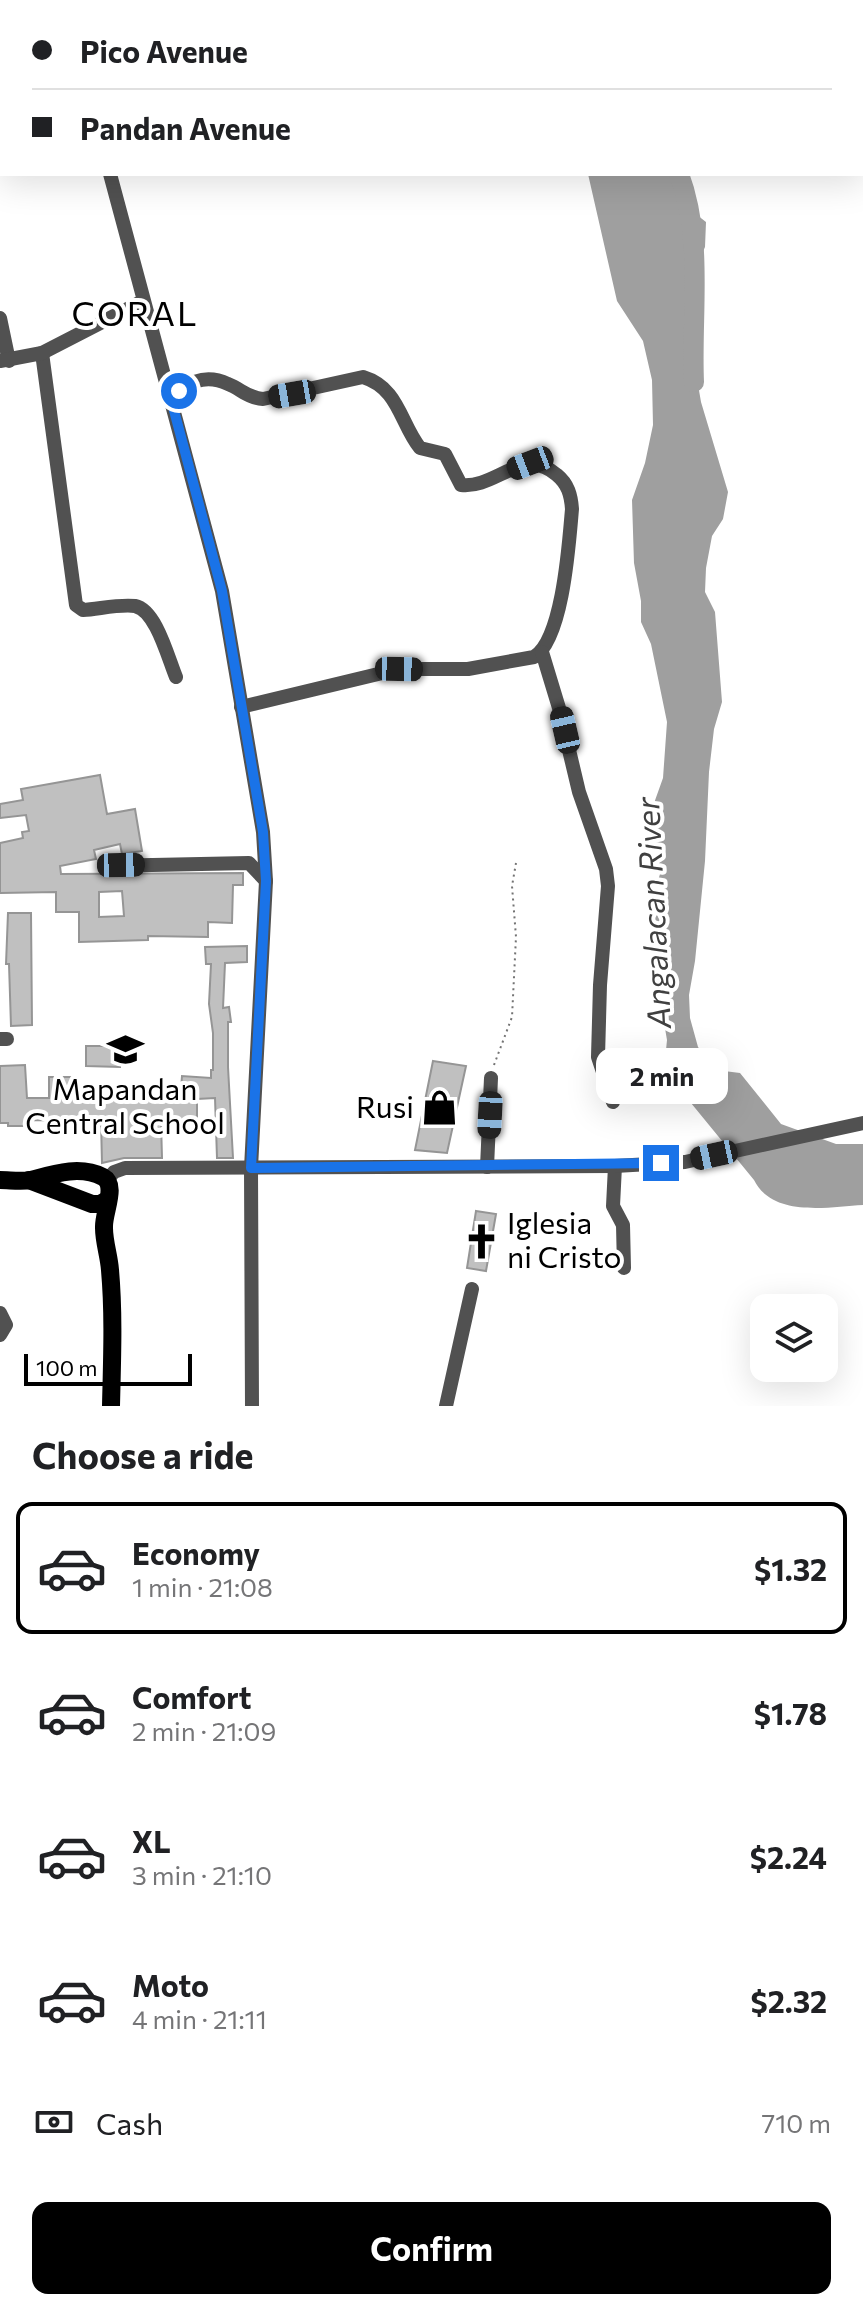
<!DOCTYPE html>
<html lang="en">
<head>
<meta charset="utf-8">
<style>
	:root { --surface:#fff; --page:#f6f6f6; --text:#202124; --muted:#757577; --line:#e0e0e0; --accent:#000 }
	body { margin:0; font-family:Commissioner,sans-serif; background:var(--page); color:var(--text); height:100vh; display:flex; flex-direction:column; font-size:30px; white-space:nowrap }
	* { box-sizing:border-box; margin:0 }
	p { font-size:26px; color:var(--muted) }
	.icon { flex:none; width:44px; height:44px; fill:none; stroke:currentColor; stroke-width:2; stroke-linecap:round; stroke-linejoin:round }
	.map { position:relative; height:1406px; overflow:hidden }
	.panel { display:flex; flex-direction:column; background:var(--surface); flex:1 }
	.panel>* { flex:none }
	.guide { position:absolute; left:0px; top:0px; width:864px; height:176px; box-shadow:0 8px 32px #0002; display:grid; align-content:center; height:176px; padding:0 32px; background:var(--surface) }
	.buttons { position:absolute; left:750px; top:1294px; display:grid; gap:16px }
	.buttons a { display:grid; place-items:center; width:88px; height:88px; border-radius:16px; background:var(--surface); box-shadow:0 8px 32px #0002; font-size:40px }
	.scale { position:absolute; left:24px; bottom:20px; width:168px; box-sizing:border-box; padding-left:8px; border:4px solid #000; border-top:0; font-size:22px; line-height:28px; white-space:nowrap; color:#000; -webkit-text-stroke:6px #fff; paint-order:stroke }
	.end { position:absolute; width:36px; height:36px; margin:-18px; border:10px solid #1a73e8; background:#fff; box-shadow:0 0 0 4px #fff }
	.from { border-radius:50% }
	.bubble { position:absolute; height:56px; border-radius:16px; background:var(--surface); box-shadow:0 8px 32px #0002; font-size:26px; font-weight:700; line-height:56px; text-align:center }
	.car { position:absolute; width:24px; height:48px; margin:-24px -12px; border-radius:10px; box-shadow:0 0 6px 2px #0007; background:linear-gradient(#222 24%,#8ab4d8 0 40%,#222 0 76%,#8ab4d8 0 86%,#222 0) }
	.guide b { display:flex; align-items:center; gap:28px; height:76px; font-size:30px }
	.guide b+b { border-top:2px solid var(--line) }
	.guide i { width:20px; height:20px; background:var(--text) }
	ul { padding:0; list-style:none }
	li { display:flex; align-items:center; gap:24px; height:132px; margin:0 16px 12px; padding:0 16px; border:4px solid transparent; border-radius:16px }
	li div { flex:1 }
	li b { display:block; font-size:30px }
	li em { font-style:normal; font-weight:700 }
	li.on { border-color:var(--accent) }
	li>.icon { width:72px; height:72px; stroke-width:1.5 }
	h2 { padding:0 32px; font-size:36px; line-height:96px }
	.pay { display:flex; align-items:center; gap:20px; height:88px; padding:0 32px; font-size:30px }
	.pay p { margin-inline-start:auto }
	.button { display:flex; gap:16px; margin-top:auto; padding:16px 32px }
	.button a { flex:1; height:92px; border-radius:16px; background:var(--accent); color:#fff; font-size:32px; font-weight:700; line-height:92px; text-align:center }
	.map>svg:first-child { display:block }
	.water { fill:#9f9f9f }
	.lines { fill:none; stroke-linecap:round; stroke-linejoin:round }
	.river { stroke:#9f9f9f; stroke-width:20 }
	.building { fill:#c0c0c0; stroke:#959595; stroke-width:2; fill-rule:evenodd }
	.path { stroke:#737373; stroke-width:2; stroke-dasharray:2 4; stroke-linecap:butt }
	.minor { stroke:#515151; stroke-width:14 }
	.major { stroke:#000; stroke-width:18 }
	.route { stroke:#1a73e8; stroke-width:10 }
	.labels { text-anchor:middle; stroke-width:8; stroke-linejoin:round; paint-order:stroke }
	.poi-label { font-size:30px; fill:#000; stroke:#fff }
	.water-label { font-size:32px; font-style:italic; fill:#404040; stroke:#fff }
	.quarter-label { font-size:34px; letter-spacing:2px; fill:#000; stroke:#fff }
</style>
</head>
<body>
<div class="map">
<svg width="863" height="1406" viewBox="0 0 863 1406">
	<rect width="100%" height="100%" fill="#fff"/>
	<path class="water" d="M588,174h82l9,27 27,21 -1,25 -12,27 4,36 -2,15 -5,13 11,64 27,90 -5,27 -11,17 -6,32 -1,24 10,20 7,90 -8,27 -5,43 -4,89 -10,100 -6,34 1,23 8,29 18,23 24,3 41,51 55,20h27v61c-35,2 -90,13 -109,-25l-90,-110 3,-30 -10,-59 4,-24 -10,-53 9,-30 -4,-31 -7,-11 -1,-12 15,-42 4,-56 -16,-78 -10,-22v-21l-7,-38 -2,-63 13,-37 8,-38 -1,-45 -9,-39 -26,-40z"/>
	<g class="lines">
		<path class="river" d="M679,174c25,66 12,140 15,208"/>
	</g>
	<g class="building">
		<path d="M100,775l7,39 28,-5 7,42 -20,3 -2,-10 -26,6 2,9 -36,7 1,8 182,-1v12h-10l-1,38 -24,-1v15l-60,-1v4l-69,2v-30h-23v-20l-56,1v-50l23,-5 -1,-6 7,-1 -3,-16 -26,3v-14l23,-4 -2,-11zM122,891l2,25 -25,1v-25z"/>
		<path d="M8,913h23l1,112 -21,1 -2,-62h-3z"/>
		<path d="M247,946v16l-22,1 -2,45 6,-1 2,15h-3v45l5,91h-16l-2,-60 -18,1v24l-36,-1 1,36h-38l-22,5 -1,-42 -73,-1v6h-20v-3h-8v-57l25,-1 2,33h22v-21h23v19h50v4l58,2 2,-26 29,2v-8h2v-37l-4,-29 2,-40h-5l-1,-17z"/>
		<path d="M86,1046h34v21l-34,-1z"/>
		<path d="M433,1061l33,5 -19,87 -32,-3z"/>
		<path d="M476,1211l20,3 -10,57 -19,-3z"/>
	</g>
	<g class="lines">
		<path class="path" d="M494,1065l18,-48 4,-80 -4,-51 4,-23"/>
		<g class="minor">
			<path d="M63,0l1,2"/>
			<path d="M110,174l112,417 41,241 3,49 -15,287 1,238"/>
			<path d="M0,318l9,43"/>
			<path d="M42,353l34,252 7,5c16,-1 36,-6 52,-4 21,4 33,52 41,71"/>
			<path d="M0,361l42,-8 101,-52"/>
			<path d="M172,403c11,-21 33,-30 56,-19 13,5 20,14 35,15l100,-22c36,11 37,46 57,71l25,6 16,31c35,4 62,-40 96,-10 11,9 14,20 15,34 -3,34 -9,130 -38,148l-66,12h-69l-158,38"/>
			<path d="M542,652l17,56 20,84 27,77 2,17 -8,99 -2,72 15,45"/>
			<path d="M104,866l145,-3 17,18"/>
			<path d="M0,1039h7"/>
			<path d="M615,1166l-2,40 10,19 1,43"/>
			<path d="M487,1167l4,-89"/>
			<path d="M107,1180l7,-8 11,-4 490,-2 70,-4 178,-39"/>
			<path d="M0,1313l6,12 -6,10"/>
			<path d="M446,1406l26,-117"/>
		</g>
		<g class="major">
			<path d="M0,1180c10,0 21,2 31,0 22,-6 49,-15 72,-3 15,8 0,36 1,51 0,14 5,28 6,42 4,45 2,91 1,136"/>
			<path d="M29,1180l63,24h8l7,-4"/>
		</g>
	</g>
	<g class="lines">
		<path class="route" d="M179,391l-7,12 50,188 41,241 3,49 -15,287 410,-5"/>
	</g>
	<defs>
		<symbol id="school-bare" viewBox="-9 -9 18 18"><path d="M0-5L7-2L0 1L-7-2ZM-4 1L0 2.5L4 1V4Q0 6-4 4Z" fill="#000" stroke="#fff" stroke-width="2.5" paint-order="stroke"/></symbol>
		<symbol id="shop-bare" viewBox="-9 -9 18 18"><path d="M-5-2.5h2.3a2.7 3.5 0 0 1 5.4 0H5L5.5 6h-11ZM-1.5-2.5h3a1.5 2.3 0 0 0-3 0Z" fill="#000" stroke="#fff" stroke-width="2.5" paint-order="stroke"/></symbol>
		<symbol id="church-bare" viewBox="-9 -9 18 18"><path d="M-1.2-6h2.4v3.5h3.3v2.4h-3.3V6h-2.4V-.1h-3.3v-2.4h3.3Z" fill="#000" stroke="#fff" stroke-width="2.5" paint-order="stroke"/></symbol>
	</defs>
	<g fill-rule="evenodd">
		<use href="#school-bare" x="100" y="1024" width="51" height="51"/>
		<use href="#shop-bare" x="414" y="1082" width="51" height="51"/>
		<use href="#church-bare" x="456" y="1216" width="51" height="51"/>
	</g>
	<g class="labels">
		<g class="poi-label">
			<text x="125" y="1100">Mapandan<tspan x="125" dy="34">Central School</tspan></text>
			<text x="414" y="1118" text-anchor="end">Rusi</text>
			<text x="507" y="1234" text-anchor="start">Iglesia<tspan x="507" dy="34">ni Cristo</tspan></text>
		</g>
		<g class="water-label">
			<text transform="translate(654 913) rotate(-93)" y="11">Angalacan River</text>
		</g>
		<g class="quarter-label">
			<text x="135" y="326">CORAL</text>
		</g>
	</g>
</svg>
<div class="buttons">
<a><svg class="icon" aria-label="layers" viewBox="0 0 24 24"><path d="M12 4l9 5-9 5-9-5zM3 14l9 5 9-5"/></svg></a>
</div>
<div class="scale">100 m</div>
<i class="end from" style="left:179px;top:391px"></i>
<i class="end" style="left:661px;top:1163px"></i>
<div class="bubble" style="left:596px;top:1048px;width:132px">2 min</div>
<i class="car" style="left:292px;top:394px;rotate:260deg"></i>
<i class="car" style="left:530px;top:463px;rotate:249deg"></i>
<i class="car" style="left:399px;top:669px;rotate:91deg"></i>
<i class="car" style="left:565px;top:730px;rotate:347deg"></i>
<i class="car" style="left:121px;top:865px;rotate:89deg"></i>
<i class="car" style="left:490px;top:1115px;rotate:183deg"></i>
<i class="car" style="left:714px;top:1155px;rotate:258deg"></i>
<div class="guide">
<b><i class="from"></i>Pico Avenue</b>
<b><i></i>Pandan Avenue</b>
</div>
</div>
<section class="panel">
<h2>Choose a ride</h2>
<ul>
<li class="on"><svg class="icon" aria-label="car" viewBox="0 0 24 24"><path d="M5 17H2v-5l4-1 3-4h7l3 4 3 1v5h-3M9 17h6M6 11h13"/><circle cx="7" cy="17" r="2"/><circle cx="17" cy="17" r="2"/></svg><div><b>Economy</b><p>1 min · 21:08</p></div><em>$1.32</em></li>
<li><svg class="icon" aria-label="car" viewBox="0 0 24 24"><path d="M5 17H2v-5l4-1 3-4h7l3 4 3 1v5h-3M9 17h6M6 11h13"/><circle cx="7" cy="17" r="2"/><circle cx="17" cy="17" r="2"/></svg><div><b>Comfort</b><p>2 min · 21:09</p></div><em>$1.78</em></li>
<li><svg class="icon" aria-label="car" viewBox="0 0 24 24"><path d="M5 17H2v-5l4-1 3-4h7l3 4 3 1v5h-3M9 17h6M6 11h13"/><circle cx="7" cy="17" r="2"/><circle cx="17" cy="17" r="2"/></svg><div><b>XL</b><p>3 min · 21:10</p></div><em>$2.24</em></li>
<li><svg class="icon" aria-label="car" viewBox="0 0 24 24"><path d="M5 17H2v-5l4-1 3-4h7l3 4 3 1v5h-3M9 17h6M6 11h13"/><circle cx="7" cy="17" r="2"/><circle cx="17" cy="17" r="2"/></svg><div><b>Moto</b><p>4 min · 21:11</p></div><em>$2.32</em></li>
</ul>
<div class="pay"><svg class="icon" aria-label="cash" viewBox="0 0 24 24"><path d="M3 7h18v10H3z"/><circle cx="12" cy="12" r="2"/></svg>Cash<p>710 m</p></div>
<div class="button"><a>Confirm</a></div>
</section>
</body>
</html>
